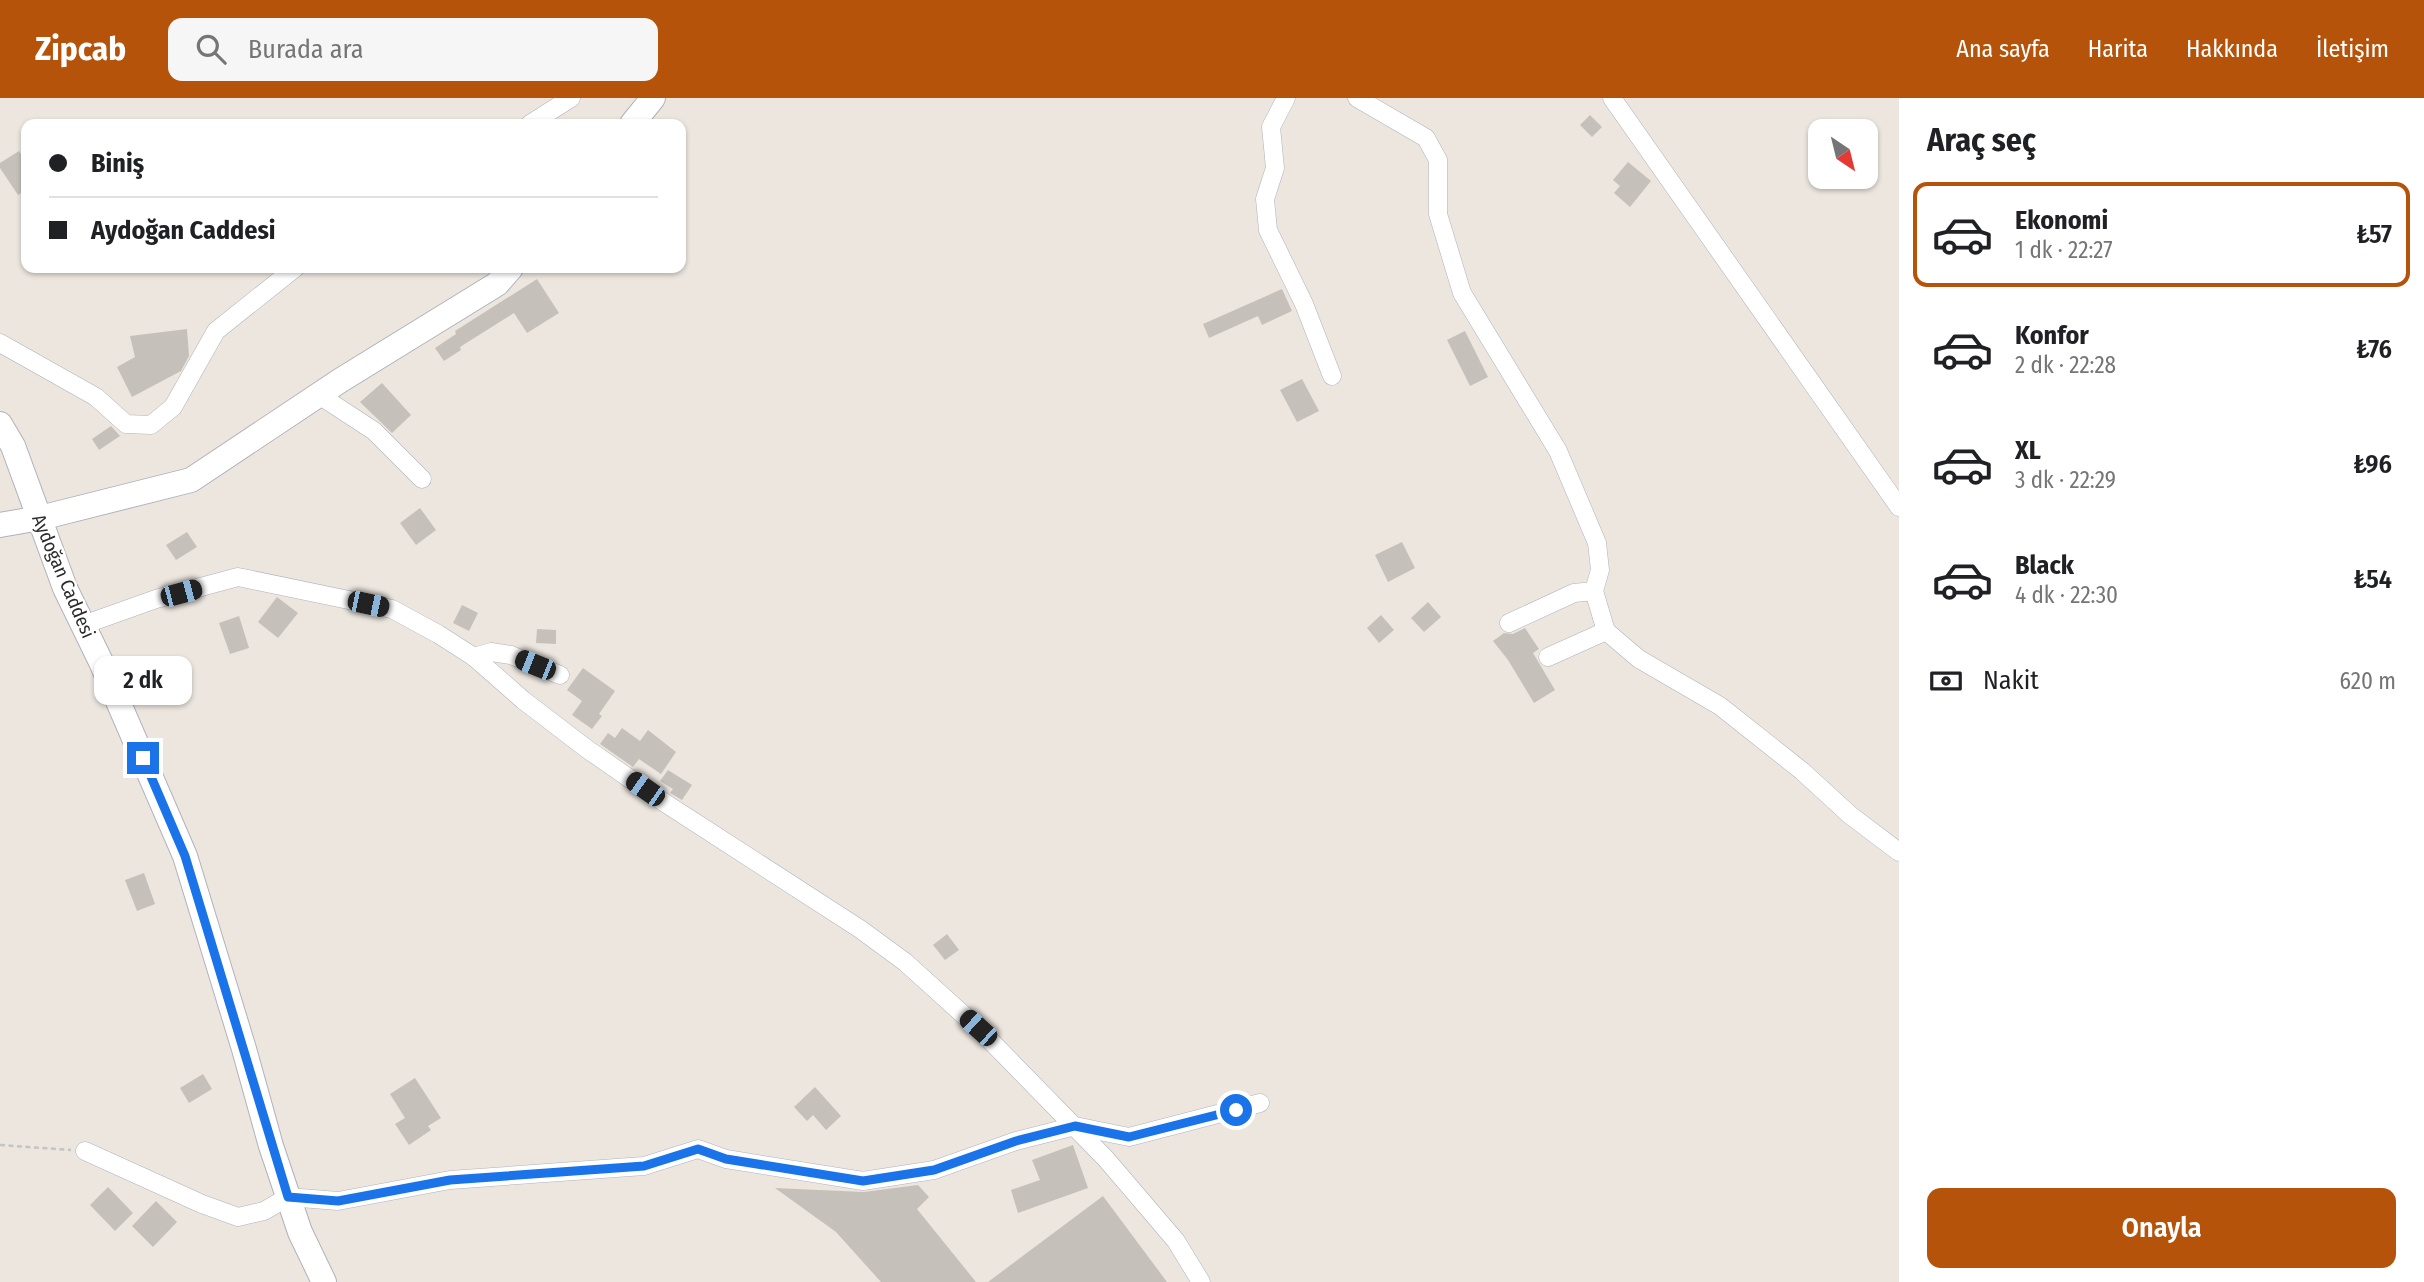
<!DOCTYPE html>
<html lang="tr">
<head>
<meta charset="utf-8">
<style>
	:root { --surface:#fff; --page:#f6f6f6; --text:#202124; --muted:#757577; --line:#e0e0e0; --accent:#b45309 }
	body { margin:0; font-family:"Fira Sans Condensed",sans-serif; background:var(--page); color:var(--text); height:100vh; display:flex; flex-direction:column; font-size:26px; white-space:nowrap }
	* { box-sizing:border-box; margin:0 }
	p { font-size:23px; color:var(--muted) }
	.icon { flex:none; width:38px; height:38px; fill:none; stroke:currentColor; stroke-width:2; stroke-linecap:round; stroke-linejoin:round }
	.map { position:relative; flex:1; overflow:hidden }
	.panel { display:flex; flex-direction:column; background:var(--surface); width:525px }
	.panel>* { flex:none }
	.top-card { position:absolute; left:21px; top:21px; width:665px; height:154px; border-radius:14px; box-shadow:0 2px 5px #0004; display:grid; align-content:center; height:154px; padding:0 28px; background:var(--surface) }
	.needle { width:46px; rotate:145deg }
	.controls { position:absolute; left:1808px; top:21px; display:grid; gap:14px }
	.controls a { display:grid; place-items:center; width:70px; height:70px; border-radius:14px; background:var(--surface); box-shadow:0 2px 5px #0004; font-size:35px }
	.end { position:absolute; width:32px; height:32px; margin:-16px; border:9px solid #1a73e8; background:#fff; box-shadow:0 0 0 4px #fff }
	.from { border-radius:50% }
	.bubble { position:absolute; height:49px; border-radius:14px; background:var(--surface); box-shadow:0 2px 5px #0004; font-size:23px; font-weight:600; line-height:49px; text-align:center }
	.car { position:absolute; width:21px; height:42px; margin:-21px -10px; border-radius:9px; box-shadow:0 0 5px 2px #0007; background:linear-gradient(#222 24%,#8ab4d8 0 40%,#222 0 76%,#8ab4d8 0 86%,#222 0) }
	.top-card b { display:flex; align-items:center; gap:24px; height:66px; font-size:26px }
	.top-card b+b { border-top:2px solid var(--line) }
	.top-card i { width:18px; height:18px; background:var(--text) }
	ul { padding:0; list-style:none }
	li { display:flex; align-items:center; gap:21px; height:105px; margin:0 14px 10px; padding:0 14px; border:4px solid transparent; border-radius:14px }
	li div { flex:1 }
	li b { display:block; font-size:26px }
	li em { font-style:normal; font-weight:600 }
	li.selected { border-color:var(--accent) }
	li>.icon { width:63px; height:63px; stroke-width:1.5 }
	h2 { padding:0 28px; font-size:32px; line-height:84px }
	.pay { display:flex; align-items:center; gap:18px; height:77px; padding:0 28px; font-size:26px }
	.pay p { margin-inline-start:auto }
	.action { display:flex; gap:14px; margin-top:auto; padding:14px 28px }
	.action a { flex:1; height:80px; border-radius:14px; background:var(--accent); color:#fff; font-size:28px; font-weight:600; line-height:80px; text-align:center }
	header { display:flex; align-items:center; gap:42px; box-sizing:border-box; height:98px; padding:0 35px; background:var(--accent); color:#fff }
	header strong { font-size:33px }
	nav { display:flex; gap:38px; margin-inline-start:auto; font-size:24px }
	.search { width:490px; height:63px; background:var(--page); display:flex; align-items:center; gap:18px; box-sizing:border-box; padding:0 24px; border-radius:14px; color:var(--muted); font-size:26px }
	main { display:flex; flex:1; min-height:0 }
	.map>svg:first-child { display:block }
	.building { fill:#c5c1ba }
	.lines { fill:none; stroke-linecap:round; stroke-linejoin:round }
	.street-casing { stroke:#b0b2bb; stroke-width:19 }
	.secondary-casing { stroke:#b0b2bb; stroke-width:26 }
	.path { stroke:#c4c4c4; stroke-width:2.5; stroke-dasharray:5 3.5; stroke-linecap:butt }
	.street { stroke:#fff; stroke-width:18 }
	.secondary { stroke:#fff; stroke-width:24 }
	.route { stroke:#1a73e8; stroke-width:9 }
	.labels { text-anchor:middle; stroke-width:5; stroke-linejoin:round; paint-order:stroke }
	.street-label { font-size:19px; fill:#2c2c2c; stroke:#fff }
</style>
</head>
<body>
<header>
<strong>Zipcab</strong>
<div class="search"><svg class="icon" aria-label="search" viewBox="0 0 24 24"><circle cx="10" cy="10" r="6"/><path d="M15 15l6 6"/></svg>Burada ara</div>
<nav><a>Ana sayfa</a><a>Harita</a><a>Hakkında</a><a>İletişim</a></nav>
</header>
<main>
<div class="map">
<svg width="1899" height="1184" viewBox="0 0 1899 1184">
	<rect width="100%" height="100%" fill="#ece6df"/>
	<g class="building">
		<path d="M1590,17l12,12 -10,10 -12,-12z"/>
		<path d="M19,53l7,11v28l-8,5 -18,-27v-5z"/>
		<path d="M1628,64l23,19 -21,26 -16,-14 6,-7 -7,-6z"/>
		<path d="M537,181l22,34 -32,20 -13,-20 -54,34 1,3 -17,11 -9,-13 21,-14 -1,-3z"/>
		<path d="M1282,191l10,22 -30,14 -4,-9 -49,22 -6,-14z"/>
		<path d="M187,231l2,27 -8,15 -49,26 -15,-30 18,-10 -5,-21z"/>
		<path d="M1465,233l23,46 -18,9 -23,-46z"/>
		<path d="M1302,281l17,32 -22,11 -17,-32z"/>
		<path d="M382,285l29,32 -19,18 -32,-31z"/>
		<path d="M111,328l9,10 -21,14 -7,-11z"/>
		<path d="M420,410l16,22 -20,15 -16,-22z"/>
		<path d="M187,434l10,15 -21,13 -10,-15z"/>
		<path d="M1402,444l13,26 -27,14 -13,-27z"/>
		<path d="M277,499l21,16 -20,25 -20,-16z"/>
		<path d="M1428,504l13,15 -17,15 -13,-14z"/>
		<path d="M462,507l16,8 -9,18 -16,-8z"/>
		<path d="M1381,517l13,15 -15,13 -12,-15z"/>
		<path d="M239,518l10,32 -19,6 -11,-31z"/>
		<path d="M1525,530l14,21 -6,4 22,37 -21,13 -26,-43 -15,-19 11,-8 9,1z"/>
		<path d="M537,531l19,1v14l-20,-1z"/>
		<path d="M583,570l32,23 -16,23 3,2 -10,13 -20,-14 10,-14 -15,-11z"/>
		<path d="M622,630l18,13 8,-11 28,22 -15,22 -22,-15 -6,8 -33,-23 8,-11 7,5z"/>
		<path d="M668,672l24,15 -10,15 -12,-7 3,-4 -13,-8z"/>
		<path d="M144,775l11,31 -18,7 -12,-31z"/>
		<path d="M947,836l12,16 -14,10 -12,-15z"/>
		<path d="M203,976l9,15 -23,14 -9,-15z"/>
		<path d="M415,980l26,40 -13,8 3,4 -22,15 -14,-21 10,-6 -15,-24z"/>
		<path d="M815,989l26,29 -15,14 -13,-15 -6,6 -13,-14z"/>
		<path d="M1073,1047l15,43 -70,25 -7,-23 29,-10 -8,-20z"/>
		<path d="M918,1087l11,12 -12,12 59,73h-95l-45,-50 -61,-44 89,4z"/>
		<path d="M108,1089l25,26 -18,18 -25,-26z"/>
		<path d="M1103,1098l64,86h-179z"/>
		<path d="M156,1103l21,21 -24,25 -21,-21z"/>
	</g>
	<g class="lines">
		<defs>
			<g id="street">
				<path d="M1286,0l-15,29 4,41 -10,31 3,31 36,74 28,72"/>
				<path d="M1357,0l69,40 12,22v54l24,79 96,158 39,92 3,27 -6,21 12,40 33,28 81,47 82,65 48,44 49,37"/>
				<path d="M1612,0l287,409"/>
				<path d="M530,26l41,-26"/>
				<path d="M0,245l96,54 30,27 25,1 22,-18 43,-76 79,-63"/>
				<path d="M319,297l55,36 48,48"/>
				<path d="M1509,525l65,-30 20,-2"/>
				<path d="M83,527l73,-26 82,-22 154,32 46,25 36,23 49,43 64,49 78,54 195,126 45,33 73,66 128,131 70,82 25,41"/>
				<path d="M474,559l17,-5 20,3 49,20"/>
				<path d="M1548,559l58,-26"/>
				<path d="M85,1053l117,53 36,13 26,-6 24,-14 50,4 112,-21 194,-14 54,-17 28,10 137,22 71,-11 82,-29 59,-15 54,11 131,-34"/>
			</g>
			<g id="secondary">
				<path d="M632,26l21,-26"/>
				<path d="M0,326l13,22 52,142 36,74 84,194 59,193 27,97 29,86 24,50"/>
				<path d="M0,427l40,-7 151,-38 150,-100 156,-96 14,-16"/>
			</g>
		</defs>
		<use href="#street" class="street-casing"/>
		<use href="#secondary" class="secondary-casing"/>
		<path class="path" d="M0,1047l71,5"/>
		<use href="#street" class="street"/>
		<use href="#secondary" class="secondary"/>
	</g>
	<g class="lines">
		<path class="route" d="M143,660l42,98 103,341 50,4 112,-21 194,-14 54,-17 28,10 137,22 71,-11 82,-29 59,-15 54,11 107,-27"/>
	</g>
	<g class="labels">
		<g class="street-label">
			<text transform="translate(64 478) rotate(67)" y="7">Aydoğan Caddesi</text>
		</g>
	</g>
</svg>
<div class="controls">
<a><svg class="needle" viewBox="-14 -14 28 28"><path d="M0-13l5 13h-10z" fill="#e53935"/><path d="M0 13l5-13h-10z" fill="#757577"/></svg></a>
</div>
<i class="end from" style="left:1236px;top:1012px"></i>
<i class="end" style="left:143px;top:660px"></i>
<div class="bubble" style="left:94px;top:558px;width:98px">2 dk</div>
<i class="car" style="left:181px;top:495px;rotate:75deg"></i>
<i class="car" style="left:368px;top:506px;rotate:102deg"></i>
<i class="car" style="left:535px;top:567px;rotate:292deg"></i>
<i class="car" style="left:645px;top:691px;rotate:305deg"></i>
<i class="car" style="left:978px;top:930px;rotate:312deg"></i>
<div class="top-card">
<b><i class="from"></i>Biniş</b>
<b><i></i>Aydoğan Caddesi</b>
</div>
</div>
<section class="panel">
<h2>Araç seç</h2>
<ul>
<li class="selected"><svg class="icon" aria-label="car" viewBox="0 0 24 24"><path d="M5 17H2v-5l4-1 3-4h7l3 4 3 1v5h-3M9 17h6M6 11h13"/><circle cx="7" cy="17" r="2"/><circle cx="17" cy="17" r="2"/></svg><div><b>Ekonomi</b><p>1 dk · 22:27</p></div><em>₺57</em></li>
<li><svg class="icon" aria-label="car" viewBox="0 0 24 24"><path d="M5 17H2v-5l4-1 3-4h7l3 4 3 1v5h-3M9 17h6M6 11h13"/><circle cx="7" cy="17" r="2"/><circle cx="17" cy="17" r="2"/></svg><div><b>Konfor</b><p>2 dk · 22:28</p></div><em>₺76</em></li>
<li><svg class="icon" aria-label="car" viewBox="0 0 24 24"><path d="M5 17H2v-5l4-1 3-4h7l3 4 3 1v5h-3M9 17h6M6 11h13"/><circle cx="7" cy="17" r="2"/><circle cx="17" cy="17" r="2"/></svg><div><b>XL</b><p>3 dk · 22:29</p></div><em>₺96</em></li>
<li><svg class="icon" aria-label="car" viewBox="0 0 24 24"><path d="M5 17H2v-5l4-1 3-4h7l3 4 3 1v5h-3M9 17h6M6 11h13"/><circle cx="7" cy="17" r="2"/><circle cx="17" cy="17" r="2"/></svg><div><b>Black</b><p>4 dk · 22:30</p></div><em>₺54</em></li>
</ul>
<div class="pay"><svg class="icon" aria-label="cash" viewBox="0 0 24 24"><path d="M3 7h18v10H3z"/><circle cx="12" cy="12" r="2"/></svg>Nakit<p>620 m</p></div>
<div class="action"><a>Onayla</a></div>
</section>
</main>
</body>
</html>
